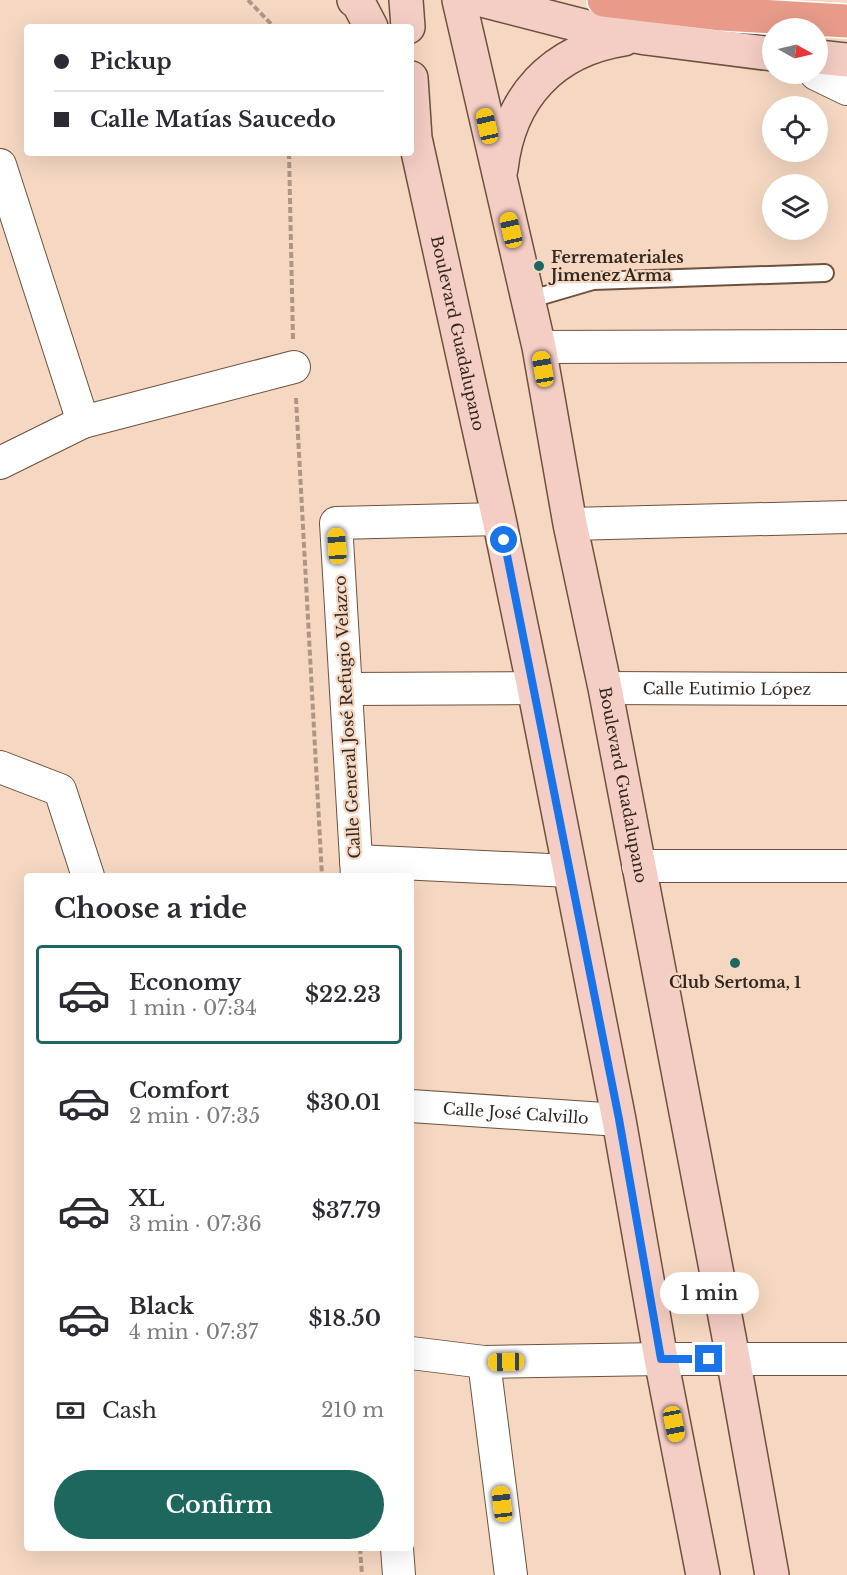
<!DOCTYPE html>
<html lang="en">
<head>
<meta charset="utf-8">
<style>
	:root { --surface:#fff; --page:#f7f7f7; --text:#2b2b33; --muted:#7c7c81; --line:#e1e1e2; --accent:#1d675e }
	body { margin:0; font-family:"Libre Baskerville",serif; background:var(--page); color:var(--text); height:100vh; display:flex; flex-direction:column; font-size:22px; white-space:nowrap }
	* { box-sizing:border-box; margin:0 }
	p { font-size:20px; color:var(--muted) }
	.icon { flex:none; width:33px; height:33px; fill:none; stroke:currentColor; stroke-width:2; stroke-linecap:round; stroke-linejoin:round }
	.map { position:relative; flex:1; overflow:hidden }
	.side { position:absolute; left:24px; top:873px; width:390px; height:678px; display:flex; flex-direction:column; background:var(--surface); border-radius:6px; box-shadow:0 6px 24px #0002 }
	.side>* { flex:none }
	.hud { position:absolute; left:24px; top:24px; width:390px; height:132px; border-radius:6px; box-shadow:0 6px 24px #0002; display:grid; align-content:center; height:132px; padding:0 30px; background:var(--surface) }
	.needle { width:39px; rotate:98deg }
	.tools { position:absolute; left:762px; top:18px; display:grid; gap:12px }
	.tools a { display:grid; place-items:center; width:66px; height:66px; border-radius:50%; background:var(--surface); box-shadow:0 6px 24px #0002; font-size:30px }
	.end { position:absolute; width:27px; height:27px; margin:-14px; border:8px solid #1a73e8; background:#fff; box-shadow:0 0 0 3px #fff }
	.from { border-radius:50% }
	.bubble { position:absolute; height:42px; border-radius:21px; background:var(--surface); box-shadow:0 6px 24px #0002; font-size:20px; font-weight:600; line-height:42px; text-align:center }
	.car { position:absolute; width:18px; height:36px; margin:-18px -9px; border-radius:8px; box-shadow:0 0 4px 2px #0007; background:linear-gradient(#f5c518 24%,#345 0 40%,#f5c518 0 76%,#345 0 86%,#f5c518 0) }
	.hud b { display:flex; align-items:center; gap:21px; height:57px; font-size:22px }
	.hud b+b { border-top:2px solid var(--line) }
	.hud i { width:15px; height:15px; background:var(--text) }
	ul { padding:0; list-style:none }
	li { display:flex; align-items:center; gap:18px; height:99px; margin:0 12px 9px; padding:0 18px; border:3px solid transparent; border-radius:6px }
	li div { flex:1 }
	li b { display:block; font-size:22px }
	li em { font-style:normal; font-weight:600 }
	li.active { border-color:var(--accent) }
	li>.icon { width:54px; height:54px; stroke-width:1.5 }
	h2 { padding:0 30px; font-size:27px; line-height:72px }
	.pay { display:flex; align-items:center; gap:15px; height:66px; padding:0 30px; font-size:22px }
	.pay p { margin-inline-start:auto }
	.cta { display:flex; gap:12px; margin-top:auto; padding:12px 30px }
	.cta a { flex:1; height:69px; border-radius:36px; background:var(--accent); color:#fff; font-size:24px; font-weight:600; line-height:69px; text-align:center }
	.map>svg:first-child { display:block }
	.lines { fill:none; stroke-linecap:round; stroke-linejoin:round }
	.service-casing { stroke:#6c523f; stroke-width:20 }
	.minor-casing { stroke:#6c523f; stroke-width:34 }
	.secondary-casing { stroke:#6c523f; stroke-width:36 }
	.primary-casing { stroke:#fff; stroke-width:36 }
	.path { stroke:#ad9686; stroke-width:4; stroke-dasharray:6 3; stroke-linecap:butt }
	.service { stroke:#fff; stroke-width:16 }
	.minor { stroke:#fff; stroke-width:32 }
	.secondary { stroke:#f4cdc4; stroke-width:33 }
	.primary { stroke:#e89b89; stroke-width:33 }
	.route { stroke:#1a73e8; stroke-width:8 }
	.poi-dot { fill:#1d675e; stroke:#f6d8c2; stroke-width:2 }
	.labels { text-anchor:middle; stroke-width:4.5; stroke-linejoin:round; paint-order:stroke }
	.poi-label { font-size:16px; font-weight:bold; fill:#332820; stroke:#f6d8c2; text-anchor:start }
	.street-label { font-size:16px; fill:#332820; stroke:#f6d8c2 }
</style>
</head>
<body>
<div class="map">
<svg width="847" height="1575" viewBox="0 0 847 1575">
	<rect width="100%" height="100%" fill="#f6d8c2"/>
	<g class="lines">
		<defs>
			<path id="service" d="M528,300l65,-19 232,-8"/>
			<g id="minor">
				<path d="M816,74l31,15"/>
				<path d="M0,165l83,257"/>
				<path d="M539,347l308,-1"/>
				<path d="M0,463l83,-41 211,-55"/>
				<path d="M570,524l277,-7"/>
				<path id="s1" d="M605,688l242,1"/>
				<path d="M346,689l188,-1"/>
				<path d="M0,767l60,23 28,86"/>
				<path d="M356,861l214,10"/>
				<path d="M638,866h209"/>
				<path d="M357,876l-21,-353 163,-4"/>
				<path id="s2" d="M411,1106l208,14"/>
				<path d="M411,1353l73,9 177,-3h186"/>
				<path d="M484,1362l27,213"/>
				<path d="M397,1548l2,27"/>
			</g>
			<g id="secondary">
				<path d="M354,0l5,4 12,23"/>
				<path d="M406,0l2,27"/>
				<path id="s3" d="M459,0l80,347 31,177 35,164 128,670 39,217"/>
				<path d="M482,0l105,27 59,11 126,16"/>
				<path d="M818,57l29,3"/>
				<path id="s4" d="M411,78l4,60 84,381 35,169 85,432 42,239 42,216"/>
				<path d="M501,169c8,-72 52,-119 123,-130"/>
			</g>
			<path id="primary" d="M604,0l118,14 125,7"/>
		</defs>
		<use href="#service" class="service-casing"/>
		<use href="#minor" class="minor-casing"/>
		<use href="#secondary" class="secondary-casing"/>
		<use href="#primary" class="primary-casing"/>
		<g class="path">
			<path d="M248,0l26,27"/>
			<path d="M289,153l4,186"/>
			<path d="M296,398l26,478"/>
			<path d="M360,1548l2,27"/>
		</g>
		<use href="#service" class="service"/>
		<use href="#minor" class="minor"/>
		<use href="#secondary" class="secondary"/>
		<use href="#primary" class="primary"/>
	</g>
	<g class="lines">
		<path class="route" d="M504,540l115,579 42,240h48"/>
	</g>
	<g class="poi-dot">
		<circle cx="539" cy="266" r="6"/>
		<circle cx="735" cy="963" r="6"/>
	</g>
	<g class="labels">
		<g class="poi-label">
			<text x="551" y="263">Ferremateriales<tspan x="551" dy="18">Jimenez Arma</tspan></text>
			<text x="735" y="988" text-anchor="middle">Club Sertoma, 1</text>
		</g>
		<g class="street-label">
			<text dy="6" stroke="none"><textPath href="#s4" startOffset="260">Boulevard Guadalupano</textPath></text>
			<text dy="6" stroke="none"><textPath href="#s1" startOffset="122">Calle Eutimio López</textPath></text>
			<text transform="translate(347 717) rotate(-93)" y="6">Calle General José Refugio Velazco</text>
			<text dy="6" stroke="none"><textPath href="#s3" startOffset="802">Boulevard Guadalupano</textPath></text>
			<text dy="6" stroke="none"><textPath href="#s2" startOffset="105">Calle José Calvillo</textPath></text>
		</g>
	</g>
</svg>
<div class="tools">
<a><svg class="needle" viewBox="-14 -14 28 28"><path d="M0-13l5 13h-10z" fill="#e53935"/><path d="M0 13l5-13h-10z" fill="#7c7c81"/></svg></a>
<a><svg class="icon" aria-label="locate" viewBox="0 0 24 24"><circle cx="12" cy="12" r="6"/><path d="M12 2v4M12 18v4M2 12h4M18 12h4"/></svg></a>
<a><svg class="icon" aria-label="layers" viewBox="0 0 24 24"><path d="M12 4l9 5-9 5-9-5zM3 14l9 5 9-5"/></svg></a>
</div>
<i class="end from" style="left:504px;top:540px"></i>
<i class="end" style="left:709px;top:1359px"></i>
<div class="bubble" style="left:660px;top:1272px;width:99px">1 min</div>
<i class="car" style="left:487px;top:126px;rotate:347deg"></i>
<i class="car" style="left:511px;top:230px;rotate:347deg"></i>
<i class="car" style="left:543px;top:369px;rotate:350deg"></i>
<i class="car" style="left:337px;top:546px;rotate:356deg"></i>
<i class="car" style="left:506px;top:1362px;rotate:269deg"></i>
<i class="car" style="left:674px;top:1424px;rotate:169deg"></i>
<i class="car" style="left:502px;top:1504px;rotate:353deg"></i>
<div class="hud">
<b><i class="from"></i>Pickup</b>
<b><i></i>Calle Matías Saucedo</b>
</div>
<section class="side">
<h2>Choose a ride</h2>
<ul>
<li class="active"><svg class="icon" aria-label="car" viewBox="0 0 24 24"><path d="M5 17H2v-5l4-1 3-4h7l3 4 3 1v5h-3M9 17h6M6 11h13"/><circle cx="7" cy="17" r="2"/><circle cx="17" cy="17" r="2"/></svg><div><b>Economy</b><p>1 min · 07:34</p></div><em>$22.23</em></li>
<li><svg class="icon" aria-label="car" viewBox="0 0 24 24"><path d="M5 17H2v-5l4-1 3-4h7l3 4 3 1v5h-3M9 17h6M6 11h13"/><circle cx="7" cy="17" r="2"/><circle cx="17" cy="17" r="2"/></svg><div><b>Comfort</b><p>2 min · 07:35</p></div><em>$30.01</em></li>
<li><svg class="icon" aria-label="car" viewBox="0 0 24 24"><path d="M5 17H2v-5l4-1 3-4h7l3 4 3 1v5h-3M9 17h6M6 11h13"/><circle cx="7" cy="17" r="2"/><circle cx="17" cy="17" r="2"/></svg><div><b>XL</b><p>3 min · 07:36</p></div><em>$37.79</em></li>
<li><svg class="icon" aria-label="car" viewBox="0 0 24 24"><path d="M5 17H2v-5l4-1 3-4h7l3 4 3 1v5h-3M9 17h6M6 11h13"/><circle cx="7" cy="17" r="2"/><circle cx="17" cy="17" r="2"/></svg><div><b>Black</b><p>4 min · 07:37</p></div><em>$18.50</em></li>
</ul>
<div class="pay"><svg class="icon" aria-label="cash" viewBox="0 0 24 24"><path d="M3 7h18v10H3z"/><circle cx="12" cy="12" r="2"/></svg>Cash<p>210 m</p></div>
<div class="cta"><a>Confirm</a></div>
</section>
</div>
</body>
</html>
